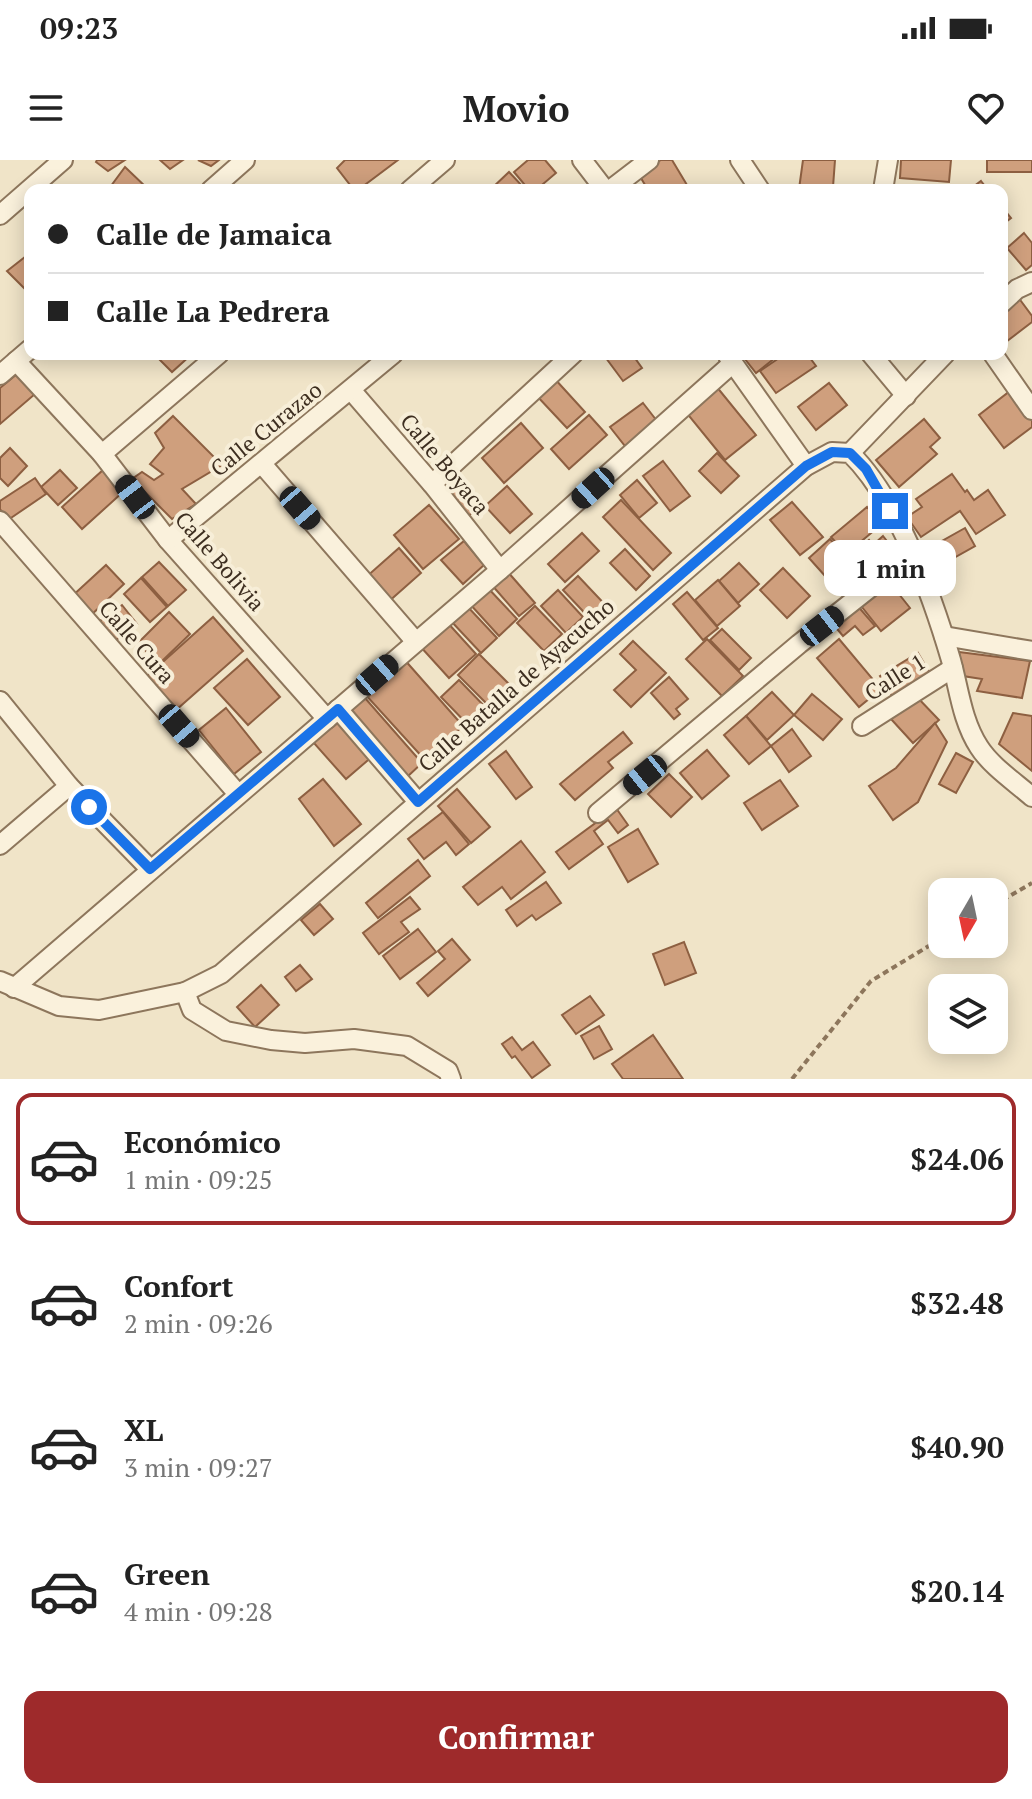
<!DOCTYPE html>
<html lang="es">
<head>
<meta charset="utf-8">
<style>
	:root { --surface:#fff; --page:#f2f2f2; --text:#222; --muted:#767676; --line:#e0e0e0; --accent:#9e2a2b }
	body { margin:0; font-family:"PT Serif",serif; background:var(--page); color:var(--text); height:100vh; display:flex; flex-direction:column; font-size:30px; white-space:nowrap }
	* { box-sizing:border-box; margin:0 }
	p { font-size:26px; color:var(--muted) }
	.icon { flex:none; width:44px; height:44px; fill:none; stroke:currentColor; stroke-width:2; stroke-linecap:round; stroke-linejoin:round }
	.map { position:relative; height:919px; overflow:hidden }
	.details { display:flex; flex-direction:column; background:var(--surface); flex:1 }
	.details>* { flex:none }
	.top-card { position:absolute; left:24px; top:24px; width:984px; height:176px; border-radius:16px; box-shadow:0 4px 20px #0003; display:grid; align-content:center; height:176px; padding:0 24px; background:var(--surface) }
	.needle { width:52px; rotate:189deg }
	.buttons { position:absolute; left:928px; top:718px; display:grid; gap:16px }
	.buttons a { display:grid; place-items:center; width:80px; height:80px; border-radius:16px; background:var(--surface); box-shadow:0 4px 20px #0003; font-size:40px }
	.end { position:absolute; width:36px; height:36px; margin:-18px; border:10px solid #1a73e8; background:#fff; box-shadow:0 0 0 4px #fff }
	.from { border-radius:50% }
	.bubble { position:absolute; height:56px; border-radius:16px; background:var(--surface); box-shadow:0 4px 20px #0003; font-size:26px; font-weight:600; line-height:56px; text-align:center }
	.car { position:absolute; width:24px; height:48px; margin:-24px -12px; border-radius:10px; box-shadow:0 0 6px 2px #0007; background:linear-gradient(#222 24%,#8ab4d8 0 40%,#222 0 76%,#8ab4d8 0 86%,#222 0) }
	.top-card b { display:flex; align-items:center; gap:28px; height:76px; font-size:30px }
	.top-card b+b { border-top:2px solid var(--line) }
	.top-card i { width:20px; height:20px; background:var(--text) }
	ul { padding:14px 0 0; list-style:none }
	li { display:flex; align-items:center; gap:24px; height:132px; margin:0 16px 12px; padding:0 8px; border:4px solid transparent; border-radius:16px }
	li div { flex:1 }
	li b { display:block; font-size:30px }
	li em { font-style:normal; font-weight:600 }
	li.on { border-color:var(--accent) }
	li>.icon { width:72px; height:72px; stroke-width:1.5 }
	.cta { display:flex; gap:16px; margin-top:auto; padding:16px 24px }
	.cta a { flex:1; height:92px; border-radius:16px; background:var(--accent); color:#fff; font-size:32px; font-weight:600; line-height:92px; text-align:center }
	.status { display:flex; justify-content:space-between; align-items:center; height:56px; padding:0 40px; background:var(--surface); direction:ltr }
	.status svg { height:22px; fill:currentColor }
	header { display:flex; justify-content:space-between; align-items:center; height:104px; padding:0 24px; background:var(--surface); font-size:36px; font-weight:600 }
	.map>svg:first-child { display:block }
	.building { fill:#cf9f7d; stroke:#8d5f41; stroke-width:2 }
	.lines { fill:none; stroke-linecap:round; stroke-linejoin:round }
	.minor-casing { stroke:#8d765c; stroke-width:22 }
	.path { stroke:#8d765c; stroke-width:4; stroke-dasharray:6 4; stroke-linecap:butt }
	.minor { stroke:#faf1dc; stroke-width:18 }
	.route { stroke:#1a73e8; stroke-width:10 }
	.labels { text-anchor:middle; stroke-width:8; stroke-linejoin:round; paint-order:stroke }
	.street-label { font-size:22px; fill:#3d2e20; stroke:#f7eed8 }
</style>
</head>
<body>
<div class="status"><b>09:23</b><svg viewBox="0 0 49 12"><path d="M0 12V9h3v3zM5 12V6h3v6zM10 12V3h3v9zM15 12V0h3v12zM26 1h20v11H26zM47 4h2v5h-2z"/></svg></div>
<header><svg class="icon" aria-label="menu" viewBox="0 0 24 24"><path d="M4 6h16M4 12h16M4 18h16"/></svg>Movio<svg class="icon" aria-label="heart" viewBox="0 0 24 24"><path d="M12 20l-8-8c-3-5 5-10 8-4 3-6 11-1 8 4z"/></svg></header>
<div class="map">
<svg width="1032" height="919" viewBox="0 0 1032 919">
	<rect width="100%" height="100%" fill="#f0e4c8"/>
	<g class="building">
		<path d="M97,0h28l-17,11 -12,-9z"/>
		<path d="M160,0h23l-13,9z"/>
		<path d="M198,0h21l-8,6z"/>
		<path d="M345,0h53l-40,30h-4l-17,-22z"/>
		<path d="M528,0h17l11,13 -20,17h-7l-15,-18z"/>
		<path d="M661,0h11l18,30h-26l-1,-2 -15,2 -10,-17z"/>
		<path d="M803,0h32l-2,27 -34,2z"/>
		<path d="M901,0h50l-2,22 -49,-4z"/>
		<rect x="987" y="0" width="45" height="12"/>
		<path d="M125,7l24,23h-41z"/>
		<path d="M509,12l17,18h-33l-2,-1z"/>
		<path d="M981,21l7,9h-19z"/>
		<path d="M1002,47l9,11 -9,7z"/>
		<path d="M1024,73l8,10v22l-6,5 -19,-22z"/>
		<path d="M30,93v41l-23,-23z"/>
		<path d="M1018,137l14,19v6l-30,23v-36z"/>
		<path d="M154,194h38l-20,18z"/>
		<path d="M603,194h29l10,14 -19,13z"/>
		<path d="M741,194h39l-24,19z"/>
		<path d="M785,194h22l9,12 -40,27 -16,-22z"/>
		<path d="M17,214l18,20 -35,30v-36z"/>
		<path d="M554,218l31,34 -18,16 -31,-33z"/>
		<path d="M829,223l18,22 -31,25 -18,-23z"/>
		<path d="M716,226l40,49 -31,25 -40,-49z"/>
		<path d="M1010,231l22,28v8l-28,21 -25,-33z"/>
		<path d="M643,243l14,18 -32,25 -15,-19z"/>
		<path d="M589,255l18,20 -38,34 -18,-20z"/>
		<path d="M173,256l49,49 -40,24 14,15 -24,15 -40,-40 10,-7 12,8 9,-6 -13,-10 14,-16 -9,-15z"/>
		<path d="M924,259l16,19 -10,9 7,7 -38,33 -23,-27z"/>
		<path d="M521,263l22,25 -39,35 -22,-25z"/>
		<path d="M10,288l17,18 -19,20 -8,-8v-20z"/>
		<path d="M717,293l22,23 -18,17 -22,-22z"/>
		<path d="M663,301l27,35 -20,15 -27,-35z"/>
		<path d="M60,310l17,18 -19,17 -17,-18z"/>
		<path d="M103,310l20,22 -41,37 -20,-22z"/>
		<path d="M952,314l13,18 2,-2 7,10 14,-10 17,25 -29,19 -16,-23 -39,26 -14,-20 15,-10 -6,-8z"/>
		<path d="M35,318l11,16 -38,26 -8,-11v-8z"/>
		<path d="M459,319l22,26 -15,13 -22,-26z"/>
		<path d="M637,320l20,23 -18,15 -19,-23z"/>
		<path d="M507,326l25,28 -22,19 -25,-27z"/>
		<path d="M621,340l50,53 -18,17 -50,-53z"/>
		<path d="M792,342l31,35 -23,18 -30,-35z"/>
		<path d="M429,345l30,34 -36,30 -29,-34z"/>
		<path d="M867,347l15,17 -36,30 -15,-17z"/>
		<path d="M965,368l10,18 -39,22 -10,-18z"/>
		<path d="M582,373l17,18 -34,31 -17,-18z"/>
		<path d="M883,376l11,14 -30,24 -15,-18 20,-16 4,5z"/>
		<path d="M830,379l34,39 -21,18 -34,-38z"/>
		<path d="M464,381l20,24 -21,19 -22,-24z"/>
		<path d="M399,388l22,25 -34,30 -22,-25z"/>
		<path d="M625,389l25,27 -14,14 -26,-27z"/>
		<path d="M159,402l27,28 -18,16 -26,-29z"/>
		<path d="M739,403l20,21 -21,19 -19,-22z"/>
		<path d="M106,405l18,19 -35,33 -19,-19z"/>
		<path d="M783,408l27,28 -23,22 -27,-28z"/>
		<path d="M507,411l28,32 -16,13 -28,-32z"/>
		<path d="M578,416l34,36 -15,14 -34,-36z"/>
		<path d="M141,418l26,29 -17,15 -26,-28z"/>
		<path d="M887,419l23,29 -29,23 -23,-29z"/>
		<path d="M718,420l22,26 -23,20 -22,-26z"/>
		<path d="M487,427l30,32 -18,17 -30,-33z"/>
		<path d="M558,430l25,27 -17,16 -25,-27z"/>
		<path d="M687,432l31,36 -15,12 -30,-36z"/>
		<path d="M856,444l19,22 -12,9 -8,-9 -12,10 -10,-12z"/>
		<path d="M122,445l15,19 -25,19 -15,-20z"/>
		<path d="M466,445l31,33 -16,15 -31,-33z"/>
		<path d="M535,446l27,28 -18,17 -27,-28z"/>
		<path d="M169,452l21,22 -31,30 -21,-21z"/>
		<path d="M213,457l30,34 -67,59 -30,-33z"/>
		<path d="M446,461l30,33 -27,24 -30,-33z"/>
		<path d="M722,469l29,29 -12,12 -29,-30z"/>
		<path d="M707,479l36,37 -21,20 -36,-37z"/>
		<path d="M839,479l42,50 -22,18 -42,-49z"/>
		<path d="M633,481l33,32 -35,34 -17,-17 22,-20 -16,-16z"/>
		<path d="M959,492l71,9 -8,37 -45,-7 5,-12 -19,-3z"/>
		<path d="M918,493l13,22 -38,22 -13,-21z"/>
		<path d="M479,494l32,32 -21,21 -32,-32z"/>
		<path d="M403,498l60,68 -38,34 -61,-67z"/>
		<path d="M247,499l33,38 -32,28 -34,-37z"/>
		<path d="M669,517l19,22 -12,10 4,5 -6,5 -23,-26z"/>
		<path d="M459,520l34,35 -18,17 -34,-35z"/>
		<path d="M772,532l22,23 -27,25 -21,-24z"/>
		<path d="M812,534l30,25 -19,21 -29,-25z"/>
		<path d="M916,536l23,24 -26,23 -22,-24z"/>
		<path d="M365,538l57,65 -16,15 -58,-66z"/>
		<path d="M226,548l35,44 -27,22 -35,-44z"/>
		<path d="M1013,553l19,3v55l-33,-27z"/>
		<path d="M746,556l25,30 -22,18 -25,-29z"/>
		<path d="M343,559l31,36 -28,24 -33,-37z"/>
		<path d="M935,563l12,19 -29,60 -25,18 -24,-34 27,-18z"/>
		<path d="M792,569l19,27 -22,16 -18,-26z"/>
		<path d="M623,572l9,11 -24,19 5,6 -38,32 -15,-16z"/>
		<path d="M707,590l22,26 -27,23 -22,-26z"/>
		<path d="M506,591l26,36 -16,12 -27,-35z"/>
		<path d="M956,593l17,9 -17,31 -17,-9z"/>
		<path d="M669,614l23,23 -21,20 -23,-23z"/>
		<path d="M323,619l38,45 -27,22 -35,-47z"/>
		<path d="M780,620l18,26 -36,24 -18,-27z"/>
		<path d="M457,629l33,38 -19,16 -33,-37z"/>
		<path d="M616,648l12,17 -10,8 -10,-13 -14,11 9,13 -34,25 -13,-17z"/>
		<path d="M443,652l26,32 -13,11 -10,-13 -22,17 -16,-20z"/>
		<path d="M638,669l20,35 -30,18 -20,-35z"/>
		<path d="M521,681l24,31 -34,27 -9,-12 -24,18 -15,-18z"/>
		<path d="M418,700l12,16 -52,42 -12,-15z"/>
		<path d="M546,722l15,21 -25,17 -4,-5 -15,11 -11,-16z"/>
		<path d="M410,737l10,12 -19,13 8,10 -30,22 -16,-21z"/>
		<path d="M320,744l13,15 -19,16 -13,-15z"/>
		<path d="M418,769l18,23 -36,27 -17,-23z"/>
		<path d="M452,779l18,21 -42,36 -11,-13 28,-24 -7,-8z"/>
		<path d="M684,782l12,31 -31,12 -12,-31z"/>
		<path d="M300,805l12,14 -16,12 -11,-14z"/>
		<path d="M261,825l18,20 -24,22 -18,-20z"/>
		<path d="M590,836l14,19 -28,19 -14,-19z"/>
		<path d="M599,866l13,23 -18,10 -13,-23z"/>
		<path d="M653,875l30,44h-60l-11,-15z"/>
		<path d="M512,877l10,13 11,-8 17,23 -18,13 -17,-22 -3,2 -10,-14z"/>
	</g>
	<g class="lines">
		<defs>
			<g id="minor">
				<path d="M582,0l23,30"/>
				<path d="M740,0l20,30"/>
				<path d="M211,30l34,-30"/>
				<path d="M410,30l35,-30"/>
				<path d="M610,30l39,-30"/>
				<path d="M883,30l5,-30"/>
				<path d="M0,55l63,-55"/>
				<path d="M1002,143l15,-14 15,-7"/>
				<path d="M871,194l35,42"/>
				<path d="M993,194l39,56"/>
				<path d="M728,196l78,110"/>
				<path d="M16,201l86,93 66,86 159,179"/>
				<path d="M0,215l30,-26"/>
				<path d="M351,230l81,94 68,86"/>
				<path d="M850,293l95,-99"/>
				<path d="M102,294l117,-100"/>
				<path d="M262,304l154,178"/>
				<path d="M432,324l141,-130"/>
				<path d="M0,361l238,273"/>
				<path d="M168,380l225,-186"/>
				<path d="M944,476l88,15"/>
				<path d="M0,541l69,85 81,83"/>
				<path d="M338,549l80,93"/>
				<path d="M862,566l91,-58"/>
				<path d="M598,653l201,-169 115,-91"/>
				<path d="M0,685l69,-59"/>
				<path d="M0,821l59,25 40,4 86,-18 36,-18 585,-508 26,-14 18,1c48,47 82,142 101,207 8,29 11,61 28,87 12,19 36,35 53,50"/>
				<path d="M14,828l486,-418 233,-207"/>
				<path d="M185,832l7,18 34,21 45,9 34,3 49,-4 53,7 41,25 3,8"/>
			</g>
		</defs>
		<use href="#minor" class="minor-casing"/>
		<g class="path">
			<path d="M994,745l38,-22"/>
			<path d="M792,919l79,-98 71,-43"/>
		</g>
		<use href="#minor" class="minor"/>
	</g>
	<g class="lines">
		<path class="route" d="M89,647l61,62 188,-160 80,93 388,-336 26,-14 18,1 16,16 24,42"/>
	</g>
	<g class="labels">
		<g class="street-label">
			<text transform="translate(266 269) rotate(-39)" y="8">Calle Curazao</text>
			<text transform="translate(445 304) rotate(50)" y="8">Calle Boyaca</text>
			<text transform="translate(220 401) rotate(49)" y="8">Calle Bolivia</text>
			<text transform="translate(137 482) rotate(49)" y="8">Calle Cura</text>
			<text transform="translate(895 517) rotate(-32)" y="8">Calle 1</text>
			<text transform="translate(516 525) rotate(-41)" y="8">Calle Batalla de Ayacucho</text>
		</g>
	</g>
</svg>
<div class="buttons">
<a><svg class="needle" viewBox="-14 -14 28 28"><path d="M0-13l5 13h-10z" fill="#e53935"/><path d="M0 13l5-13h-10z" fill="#767676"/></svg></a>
<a><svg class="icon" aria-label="layers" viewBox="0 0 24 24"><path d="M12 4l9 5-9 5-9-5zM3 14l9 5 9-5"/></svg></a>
</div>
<i class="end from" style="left:89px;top:647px"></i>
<i class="end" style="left:890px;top:351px"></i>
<div class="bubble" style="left:824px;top:380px;width:132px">1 min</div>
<i class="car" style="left:593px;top:328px;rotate:228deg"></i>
<i class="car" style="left:135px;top:337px;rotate:323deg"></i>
<i class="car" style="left:300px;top:348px;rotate:139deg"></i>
<i class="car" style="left:822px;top:466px;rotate:52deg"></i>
<i class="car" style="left:377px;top:515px;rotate:49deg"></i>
<i class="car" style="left:179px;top:566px;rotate:139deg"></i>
<i class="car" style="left:645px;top:615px;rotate:231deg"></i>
<div class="top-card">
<b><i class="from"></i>Calle de Jamaica</b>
<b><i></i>Calle La Pedrera</b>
</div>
</div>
<section class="details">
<ul>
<li class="on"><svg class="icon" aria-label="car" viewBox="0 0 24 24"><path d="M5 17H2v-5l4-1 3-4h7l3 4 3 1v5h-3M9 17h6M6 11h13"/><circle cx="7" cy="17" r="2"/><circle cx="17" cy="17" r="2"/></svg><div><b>Económico</b><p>1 min · 09:25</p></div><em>$24.06</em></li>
<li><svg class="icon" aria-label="car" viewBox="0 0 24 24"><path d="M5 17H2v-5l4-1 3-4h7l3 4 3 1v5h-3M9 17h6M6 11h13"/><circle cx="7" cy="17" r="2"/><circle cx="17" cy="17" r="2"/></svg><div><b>Confort</b><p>2 min · 09:26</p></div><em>$32.48</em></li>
<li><svg class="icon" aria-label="car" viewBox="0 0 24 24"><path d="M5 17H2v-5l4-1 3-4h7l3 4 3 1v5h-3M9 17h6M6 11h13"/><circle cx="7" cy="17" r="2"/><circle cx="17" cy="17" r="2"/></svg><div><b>XL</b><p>3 min · 09:27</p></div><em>$40.90</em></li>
<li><svg class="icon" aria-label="car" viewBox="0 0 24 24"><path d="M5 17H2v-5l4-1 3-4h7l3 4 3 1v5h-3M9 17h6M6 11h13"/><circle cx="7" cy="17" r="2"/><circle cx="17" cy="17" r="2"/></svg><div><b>Green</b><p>4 min · 09:28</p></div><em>$20.14</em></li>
</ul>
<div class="cta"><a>Confirmar</a></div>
</section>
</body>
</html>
